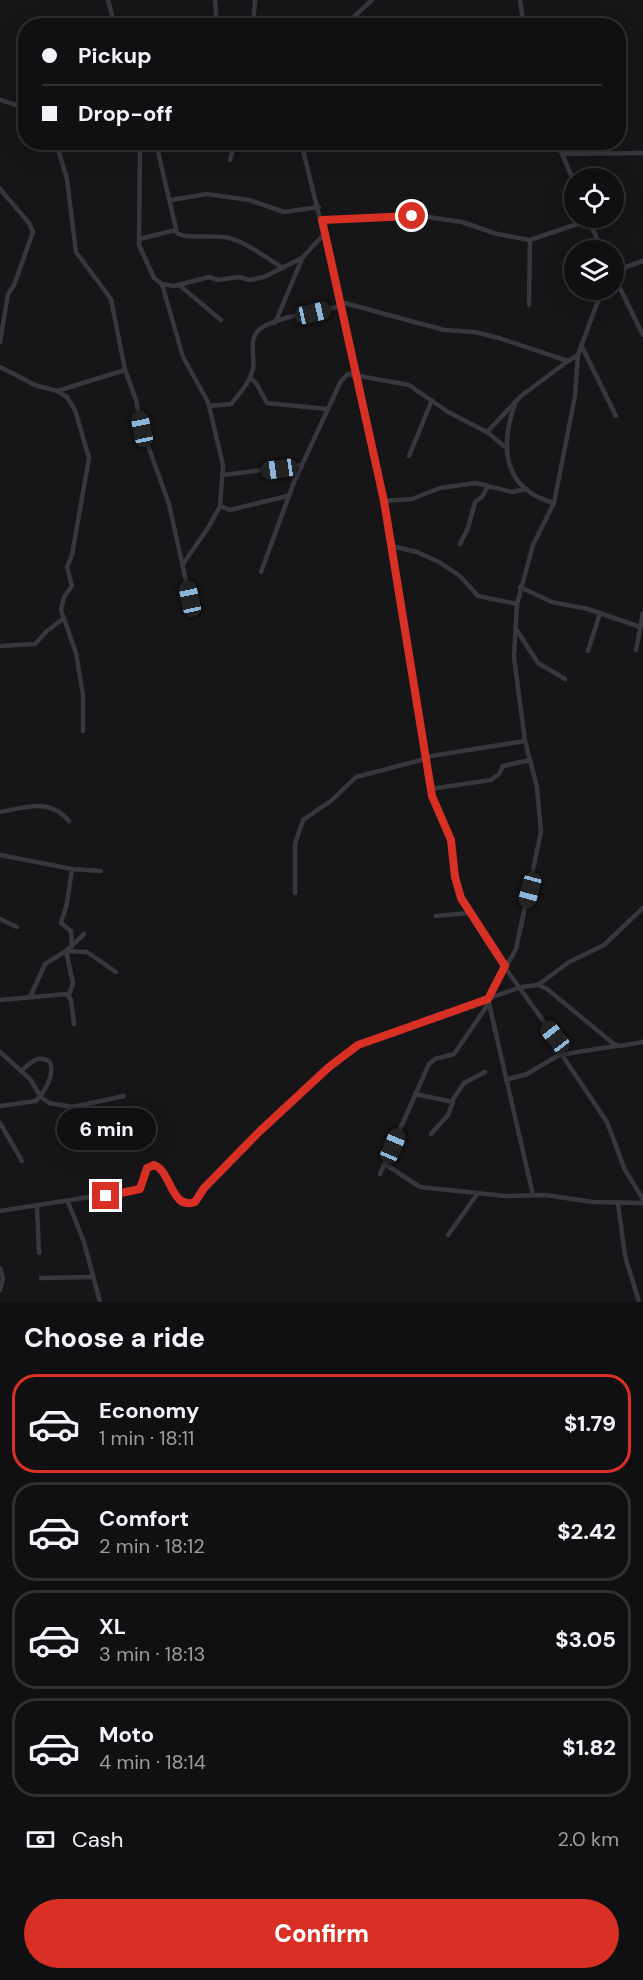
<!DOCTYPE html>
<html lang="en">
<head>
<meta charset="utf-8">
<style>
	:root { --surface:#101012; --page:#1e1e20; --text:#f1f3f6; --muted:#9c9d9f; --line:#303032; --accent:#d93025 }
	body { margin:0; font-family:"DM Sans",sans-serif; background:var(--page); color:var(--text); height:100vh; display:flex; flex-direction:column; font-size:22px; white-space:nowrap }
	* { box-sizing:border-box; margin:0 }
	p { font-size:20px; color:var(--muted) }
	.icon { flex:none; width:33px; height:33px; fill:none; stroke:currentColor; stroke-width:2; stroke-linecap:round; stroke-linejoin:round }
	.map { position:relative; height:1302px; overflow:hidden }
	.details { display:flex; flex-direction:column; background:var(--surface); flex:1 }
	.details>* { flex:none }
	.hud { position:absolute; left:18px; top:18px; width:608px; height:132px; border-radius:24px; box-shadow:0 6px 24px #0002,0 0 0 2px var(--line); display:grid; align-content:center; height:132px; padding:0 24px; background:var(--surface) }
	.buttons { position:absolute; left:564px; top:168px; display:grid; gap:12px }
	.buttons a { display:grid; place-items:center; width:60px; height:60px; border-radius:50%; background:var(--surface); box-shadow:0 6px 24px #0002,0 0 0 2px var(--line); font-size:30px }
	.end { position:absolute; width:27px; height:27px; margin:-14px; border:8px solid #d93025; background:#fff; box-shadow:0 0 0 3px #fff }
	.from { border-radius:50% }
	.bubble { position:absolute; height:42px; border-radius:21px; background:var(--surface); box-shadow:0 6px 24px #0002,0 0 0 2px var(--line); font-size:20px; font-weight:800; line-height:42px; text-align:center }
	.car { position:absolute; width:18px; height:36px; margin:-18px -9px; border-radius:8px; box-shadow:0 0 4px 2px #0007; background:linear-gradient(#222 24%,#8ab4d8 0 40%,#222 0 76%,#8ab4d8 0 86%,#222 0) }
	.hud b { display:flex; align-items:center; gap:21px; height:57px; font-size:22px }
	.hud b+b { border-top:2px solid var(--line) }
	.hud i { width:15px; height:15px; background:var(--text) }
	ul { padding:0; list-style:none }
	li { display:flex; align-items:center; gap:18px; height:99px; margin:0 12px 9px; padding:0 12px; border:3px solid var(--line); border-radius:24px }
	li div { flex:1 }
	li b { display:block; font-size:22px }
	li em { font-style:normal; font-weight:800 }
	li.selected { border-color:var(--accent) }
	li>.icon { width:54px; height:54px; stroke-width:1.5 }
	h2 { padding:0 24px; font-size:27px; line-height:72px }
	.pay { display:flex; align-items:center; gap:15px; height:66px; padding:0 24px; font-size:22px }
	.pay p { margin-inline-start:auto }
	.button { display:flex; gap:12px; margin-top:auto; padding:12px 24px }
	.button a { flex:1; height:69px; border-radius:36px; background:var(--accent); color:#fff; font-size:24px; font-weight:800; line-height:69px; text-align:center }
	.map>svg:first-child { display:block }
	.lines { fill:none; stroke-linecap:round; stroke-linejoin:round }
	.minor { stroke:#37383d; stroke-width:4.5 }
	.route { stroke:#d93025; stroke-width:8 }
</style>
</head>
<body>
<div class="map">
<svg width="643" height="1302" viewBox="0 0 643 1302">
	<rect width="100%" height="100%" fill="#161618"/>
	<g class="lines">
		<g class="minor">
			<path d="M108,0l7,26"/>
			<path d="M215,0l2,26"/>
			<path d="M520,0l4,26"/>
			<path d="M253,26l2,-26"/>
			<path d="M344,26l28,-26"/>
			<path d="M0,100l26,8"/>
			<path d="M56,142l11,37 9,73 35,47 14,71 11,30 6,29 27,75 21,95"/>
			<path d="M129,142l22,5 15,-5"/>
			<path d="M301,142l57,232 26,127 48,295 19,44 4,37 10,29 28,45 62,86 3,12 49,73 18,48 18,29"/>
			<path d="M557,142l17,40"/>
			<path d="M140,146l-1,99 15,33 8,6 12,2 35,-9 9,3 20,-3 12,3 14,-3 38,-19 23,-25"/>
			<path d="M157,147l20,86c10,7 37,1 52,5 18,4 37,20 54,30"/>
			<path d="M562,154l81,-1"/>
			<path d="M230,160l5,-18"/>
			<path d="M0,189l29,34 4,9 -19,53 -6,9 -8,48"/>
			<path d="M171,200l36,-6 42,6 35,12 35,-5"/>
			<path d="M588,218l14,32"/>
			<path d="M322,220l99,-4 41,6 35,12 33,6 59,-20"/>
			<path d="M139,239l37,-9"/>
			<path d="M614,271l29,-10"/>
			<path d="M614,276l29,59"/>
			<path d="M162,284l21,73 25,45 15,63 -3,41 -12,22 -25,36"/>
			<path d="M179,285l42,35"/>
			<path d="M341,302l103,28 31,2 24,6 69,23 10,-6"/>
			<path d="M529,305l1,-65"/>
			<path d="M275,323l27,-64"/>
			<path d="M581,345l35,71"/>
			<path d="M0,367l35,18 22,6 68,-21"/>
			<path d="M250,378l6,5 11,20 60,6"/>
			<path d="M57,391l10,6 8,13 14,48 -17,97 -5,12 5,19 -8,11 -3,13 15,43 7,42v36"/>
			<path d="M516,401c-16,43 -15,88 38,102"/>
			<path d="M209,406l22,-2c8,-10 20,-23 22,-36 2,-11 -4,-27 4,-36 10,-14 67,-22 85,-26"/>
			<path d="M487,432l34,-36 47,-35"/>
			<path d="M409,456l23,-56"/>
			<path d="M223,475l79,-10"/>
			<path d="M384,501l28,-2 28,-11 36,-5 36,9 15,-3"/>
			<path d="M220,506l10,4 57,-14"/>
			<path d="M460,544l8,-16 7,-26 7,-5 6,-11"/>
			<path d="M391,546l26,6 22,10 21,14 18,20 39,8"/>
			<path d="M261,572l33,-90 47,-101 7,-7 61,11 39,27 39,20 18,15"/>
			<path d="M520,587l32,15 36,7 52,18"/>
			<path d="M516,629l22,34 27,16"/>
			<path d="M0,646l35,-2 12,-13 16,-12"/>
			<path d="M636,650l7,-37"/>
			<path d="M588,651l12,-38"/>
			<path d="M425,757l100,-16"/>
			<path d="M430,789l61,-9 8,-6 4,-8 27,-6"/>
			<path d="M0,812c27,-5 50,-14 69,9"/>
			<path d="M0,855l72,14 29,2"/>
			<path d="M295,893v-49l8,-24 29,-20 24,-23 69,-18"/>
			<path d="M436,916l34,-3"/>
			<path d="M0,919l17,8"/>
			<path d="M72,946l-1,-15 -10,-8 6,-20 5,-34"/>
			<path d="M538,985l31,-23 35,-17 39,-37"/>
			<path d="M69,995l4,-12 -7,-32 21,1 29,20"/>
			<path d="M30,997l15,-33 21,-13 18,-17"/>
			<path d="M0,1000l67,-6 4,6 3,24"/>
			<path d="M0,1052l30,27 11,18 8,6 24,4 51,-11"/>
			<path d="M506,1080l21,-6 32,-19 57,-9"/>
			<path d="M415,1094l38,8 -5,13 -17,19"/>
			<path d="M452,1101l12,-18 21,-11"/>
			<path d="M0,1106l36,-5c9,-10 19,-26 14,-39 -11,-8 -19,0 -28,8"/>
			<path d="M0,1123l22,38"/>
			<path d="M385,1164l35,23 85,9 40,-1 48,7 50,1"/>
			<path d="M380,1174l49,-110 6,-5 19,-5 35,-51"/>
			<path d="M533,1195l-45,-196 28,-50 25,-117 -4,-45 -12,-46 -11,-84 3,-53 16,-59 21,-42 21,-107 3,-41 24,-65"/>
			<path d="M68,1202l16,40 16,60"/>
			<path d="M618,1203l7,53 14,46"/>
			<path d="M37,1207l2,46"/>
			<path d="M0,1211l140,-22 7,-21 7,-3c18,6 14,38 38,39l68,-73 69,-64 29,-22 163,-58 17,-2 9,4 67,55 6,2 23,-4"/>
			<path d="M448,1235l30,-42"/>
			<path d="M0,1268l3,10 -3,12"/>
			<path d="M41,1278l51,-1"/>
		</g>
	</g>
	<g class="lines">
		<path class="route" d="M106,1196l34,-7 7,-21 7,-3c17,5 17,46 41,37l9,-14 56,-57 69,-64 29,-22 130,-46 17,-33 -44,-68 -6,-21 -4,-37 -19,-44 -48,-295 -62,-281 90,-4"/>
	</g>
</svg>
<div class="buttons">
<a><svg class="icon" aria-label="locate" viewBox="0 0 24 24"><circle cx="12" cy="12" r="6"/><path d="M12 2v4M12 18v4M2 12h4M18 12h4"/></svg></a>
<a><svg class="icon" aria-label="layers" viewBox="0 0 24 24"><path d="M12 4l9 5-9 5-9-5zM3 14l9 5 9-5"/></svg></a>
</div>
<i class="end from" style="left:412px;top:216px"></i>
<i class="end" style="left:106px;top:1196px"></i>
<div class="bubble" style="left:57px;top:1108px;width:99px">6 min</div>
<i class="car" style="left:313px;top:313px;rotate:77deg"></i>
<i class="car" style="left:142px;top:429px;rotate:348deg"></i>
<i class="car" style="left:279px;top:469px;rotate:262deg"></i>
<i class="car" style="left:190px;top:599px;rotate:348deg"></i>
<i class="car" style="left:530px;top:890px;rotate:195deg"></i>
<i class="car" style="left:555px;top:1037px;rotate:322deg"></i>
<i class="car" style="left:393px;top:1146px;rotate:23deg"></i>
<div class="hud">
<b><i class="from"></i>Pickup</b>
<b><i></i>Drop-off</b>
</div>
</div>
<section class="details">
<h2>Choose a ride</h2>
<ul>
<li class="selected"><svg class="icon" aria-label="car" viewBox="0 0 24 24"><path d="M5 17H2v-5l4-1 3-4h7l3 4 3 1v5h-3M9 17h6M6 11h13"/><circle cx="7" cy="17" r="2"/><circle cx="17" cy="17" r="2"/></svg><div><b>Economy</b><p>1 min · 18:11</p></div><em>$1.79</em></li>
<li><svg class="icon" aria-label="car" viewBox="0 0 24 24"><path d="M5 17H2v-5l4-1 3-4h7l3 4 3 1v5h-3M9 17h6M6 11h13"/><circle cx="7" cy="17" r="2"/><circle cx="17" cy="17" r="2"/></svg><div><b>Comfort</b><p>2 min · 18:12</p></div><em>$2.42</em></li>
<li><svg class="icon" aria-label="car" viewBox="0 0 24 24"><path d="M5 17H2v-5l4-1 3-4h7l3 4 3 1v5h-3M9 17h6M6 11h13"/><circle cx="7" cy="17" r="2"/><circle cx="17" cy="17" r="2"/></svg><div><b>XL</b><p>3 min · 18:13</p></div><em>$3.05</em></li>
<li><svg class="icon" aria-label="car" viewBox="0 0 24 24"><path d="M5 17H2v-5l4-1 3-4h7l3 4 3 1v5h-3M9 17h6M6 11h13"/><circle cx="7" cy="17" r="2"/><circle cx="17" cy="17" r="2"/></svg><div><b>Moto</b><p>4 min · 18:14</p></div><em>$1.82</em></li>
</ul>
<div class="pay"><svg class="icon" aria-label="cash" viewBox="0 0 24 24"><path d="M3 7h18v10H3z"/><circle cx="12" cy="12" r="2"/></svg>Cash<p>2.0 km</p></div>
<div class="button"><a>Confirm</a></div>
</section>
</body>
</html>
